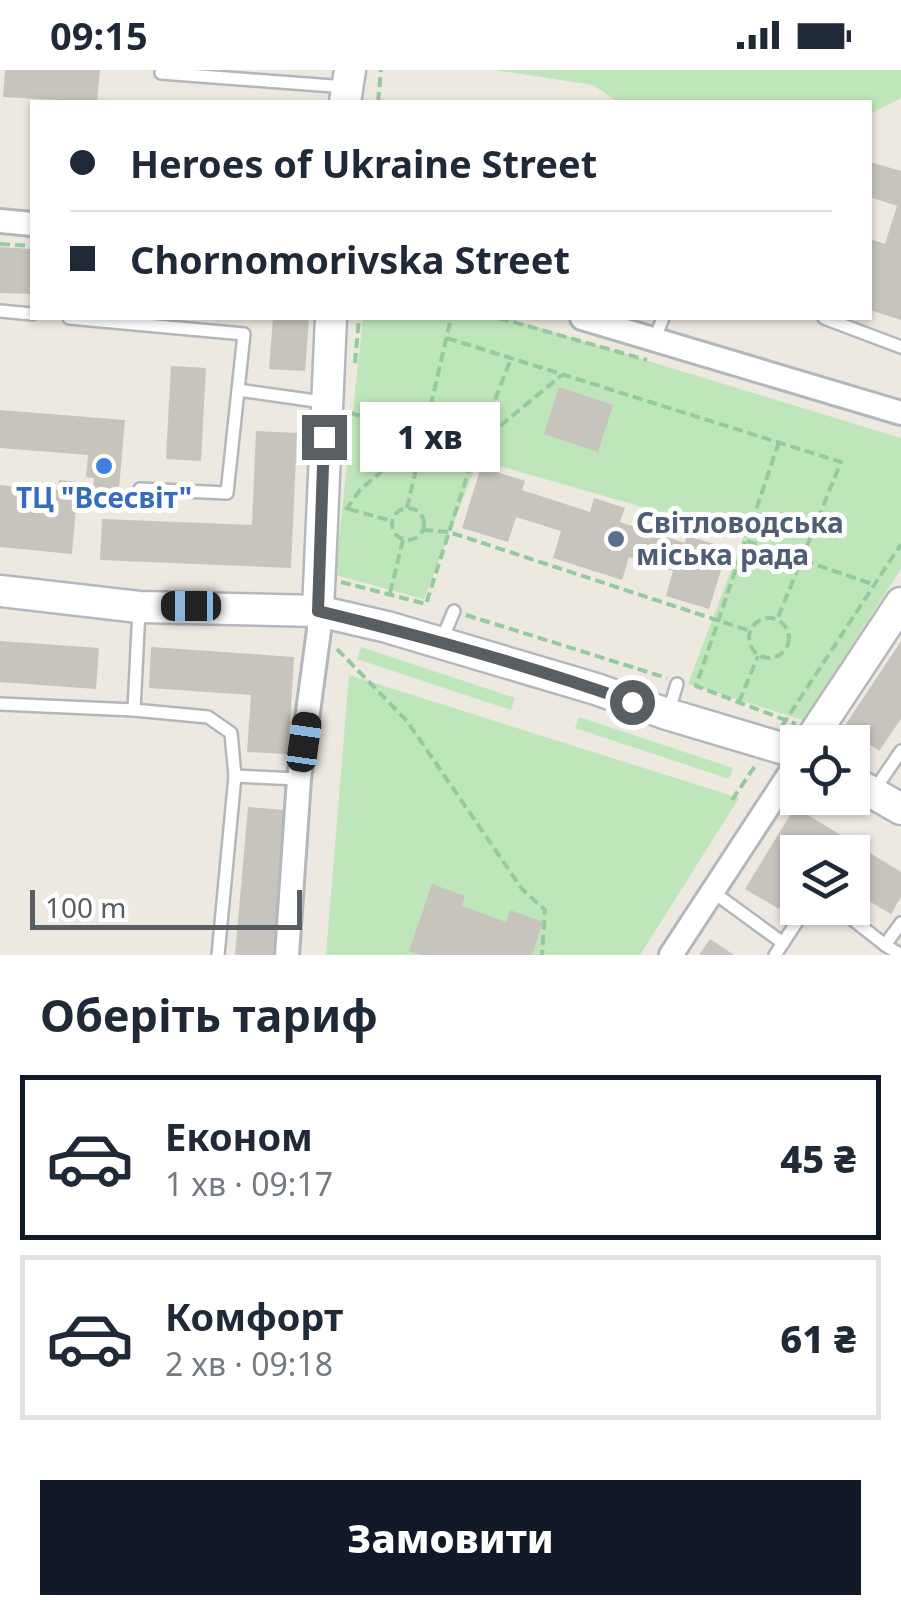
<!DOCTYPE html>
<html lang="uk">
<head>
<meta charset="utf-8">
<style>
	:root { --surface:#fff; --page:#f2f2f3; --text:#1f2937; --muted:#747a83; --line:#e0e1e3; --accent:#111827 }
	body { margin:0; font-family:"Noto Sans",sans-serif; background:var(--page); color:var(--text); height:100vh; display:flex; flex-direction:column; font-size:38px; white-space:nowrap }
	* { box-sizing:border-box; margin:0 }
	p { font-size:32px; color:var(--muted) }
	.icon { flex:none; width:55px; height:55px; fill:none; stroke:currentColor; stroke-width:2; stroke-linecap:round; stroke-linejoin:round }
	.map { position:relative; height:885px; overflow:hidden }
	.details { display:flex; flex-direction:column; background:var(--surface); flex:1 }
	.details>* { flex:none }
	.hud { position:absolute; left:30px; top:30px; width:842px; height:220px; border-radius:0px; box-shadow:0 2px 8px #0004; display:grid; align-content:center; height:220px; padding:0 40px; background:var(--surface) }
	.fabs { position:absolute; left:780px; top:655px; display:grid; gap:20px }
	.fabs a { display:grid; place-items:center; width:90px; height:90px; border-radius:0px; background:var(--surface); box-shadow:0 2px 8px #0004; font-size:50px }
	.scale { position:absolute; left:30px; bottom:25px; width:272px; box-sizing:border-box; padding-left:10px; border:5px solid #595e62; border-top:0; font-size:28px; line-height:35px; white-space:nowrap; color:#595e62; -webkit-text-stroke:8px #fff; paint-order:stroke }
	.end { position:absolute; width:45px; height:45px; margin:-22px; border:12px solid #595e62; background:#fff; box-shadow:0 0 0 5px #fff }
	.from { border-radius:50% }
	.bubble { position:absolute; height:70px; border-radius:0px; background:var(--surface); box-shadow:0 2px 8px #0004; font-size:32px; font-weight:800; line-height:70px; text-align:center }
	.car { position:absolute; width:30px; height:60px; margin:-30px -15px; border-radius:12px; box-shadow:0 0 8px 2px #0007; background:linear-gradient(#222 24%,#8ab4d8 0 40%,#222 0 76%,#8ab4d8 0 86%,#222 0) }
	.hud b { display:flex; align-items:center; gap:35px; height:95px; font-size:38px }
	.hud b+b { border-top:2px solid var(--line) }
	.hud i { width:25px; height:25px; background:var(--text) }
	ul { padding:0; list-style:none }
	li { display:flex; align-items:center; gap:30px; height:165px; margin:0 20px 15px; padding:0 20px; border:5px solid var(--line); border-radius:0px }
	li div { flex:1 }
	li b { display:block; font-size:38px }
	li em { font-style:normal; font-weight:800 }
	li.active { border-color:var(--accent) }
	li>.icon { width:90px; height:90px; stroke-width:1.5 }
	h2 { padding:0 40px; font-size:45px; line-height:120px }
	.button { display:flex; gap:20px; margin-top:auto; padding:20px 40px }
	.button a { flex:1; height:115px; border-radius:0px; background:var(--accent); color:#fff; font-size:40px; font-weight:800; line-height:115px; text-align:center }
	.status { display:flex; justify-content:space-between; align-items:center; height:70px; padding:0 50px; background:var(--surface); direction:ltr }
	.status svg { height:28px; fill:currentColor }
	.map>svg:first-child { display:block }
	.green { fill:#bfe6ba }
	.building { fill:#c7c3bd }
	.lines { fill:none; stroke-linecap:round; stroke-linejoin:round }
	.lane-casing { stroke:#b3b7bb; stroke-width:16 }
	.street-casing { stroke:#b3b7bb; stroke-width:28 }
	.secondary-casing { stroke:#b4b8be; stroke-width:35 }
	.path { stroke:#95c99e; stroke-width:4; stroke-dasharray:10 5; stroke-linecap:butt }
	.lane { stroke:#fff; stroke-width:11 }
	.street { stroke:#fff; stroke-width:22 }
	.secondary { stroke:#fff; stroke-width:30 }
	.route { stroke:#595e62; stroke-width:12 }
	.shop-dot { fill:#3f7fe0; stroke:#fff; stroke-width:4 }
	.service-dot { fill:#5c6f8a; stroke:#fff; stroke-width:4 }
	.labels { text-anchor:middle; stroke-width:10; stroke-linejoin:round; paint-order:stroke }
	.shop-label { font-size:28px; font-weight:bold; fill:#366cbe; stroke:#fff }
	.service-label { font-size:28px; font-weight:bold; fill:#4e5e75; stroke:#fff; text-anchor:start }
</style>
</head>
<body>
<div class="status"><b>09:15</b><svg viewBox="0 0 49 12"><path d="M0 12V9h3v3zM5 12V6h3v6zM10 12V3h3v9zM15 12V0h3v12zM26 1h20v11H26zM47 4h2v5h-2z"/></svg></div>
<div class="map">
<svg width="901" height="885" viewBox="0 0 901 885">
	<rect width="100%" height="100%" fill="#ede8e0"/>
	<g class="green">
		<path d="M494,0h407v28l-31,16v-12h-252l-25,-17z"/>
		<path d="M363,248h144l394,120v131l-98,151 -115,-36 56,-148 -266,-76 -54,139 -89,-24z"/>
		<path d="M361,577l154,51 -4,12 -154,-51z"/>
		<path d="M349,605l390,123 -99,157h-314z"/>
		<path d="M579,647l154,51 -4,11 -154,-51z"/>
	</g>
	<g class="building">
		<path d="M5,0h95l-3,32 -94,-5z"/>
		<path d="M870,92l31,9v149l-31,-10v-71l15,5 12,-38 -27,-9z"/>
		<path d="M0,177l32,2v45l-32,-1z"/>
		<path d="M273,248h36l-4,53 -36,-2z"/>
		<path d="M171,296l35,2 -5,93 -35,-2z"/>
		<path d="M559,317l54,18 -15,47 -54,-18z"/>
		<path d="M0,340l125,10 -8,91 -26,-2 3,-31 -8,-1 2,-22 -88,-7z"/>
		<path d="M256,361l41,2 -6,135 -191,-8 2,-41 150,6z"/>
		<path d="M481,397l44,14 -3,9 68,22 4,-14 31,10 -5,14 65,21 2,-7 41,12 -19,61 -43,-13 7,-25 -44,-14 -7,23 -69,-22 8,-27 -45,-14 -8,25 -46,-14z"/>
		<path d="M59,410l19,2 -6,72 -72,-7v-62l58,5z"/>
		<path d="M0,571l99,7 -3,41 -96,-7z"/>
		<path d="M901,571v78l-22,32 -35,-24z"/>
		<path d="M151,577l143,10 -6,97 -41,-2 4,-57 -102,-7z"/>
		<path d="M248,737l37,3 -12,145h-38z"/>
		<path d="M795,737l106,65v25l-10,17 -39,-23v-39h-54v27l-19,30 -34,-20z"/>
		<path d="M432,814l33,12 -3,10 44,16 4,-12 33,12 -11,33h-110l-13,-4z"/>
		<path d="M710,869l24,16h-35z"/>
	</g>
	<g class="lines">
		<defs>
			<g id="lane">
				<path d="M161,3l185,14"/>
				<path d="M0,241l32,3"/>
				<path d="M69,248l175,16 -17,159 -87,-4"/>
				<path d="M824,248l77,29"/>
				<path d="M655,268l8,-20"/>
				<path d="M238,320l85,12"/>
				<path d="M442,569l12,-28"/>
				<path d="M0,634l134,6 74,7 23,16 4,43 -17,179"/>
				<path d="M134,640l5,-101"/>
				<path d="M669,640l8,-26"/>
				<path d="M235,706l64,3"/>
				<path d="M873,722l28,-41"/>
				<path d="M713,822l70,51"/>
				<path d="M838,838l47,37 16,-22"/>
				<path d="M885,875l16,10"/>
				<path d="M775,885l31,-47"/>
			</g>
			<g id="street">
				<path d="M0,151l32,3"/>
				<path d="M582,248l319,95"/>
				<path d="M287,885l12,-176 20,-149 -1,-19"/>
				<path d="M671,885l127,-194"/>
			</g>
			<g id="secondary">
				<path d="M345,32l5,-32"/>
				<path d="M0,521l139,16 179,4 69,16 209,62 71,25 131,39"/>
				<path d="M318,541l13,-293"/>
				<path d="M809,672l92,-139"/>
				<path d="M852,711l49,28"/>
			</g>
		</defs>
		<use href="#lane" class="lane-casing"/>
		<use href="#street" class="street-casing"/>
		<use href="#secondary" class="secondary-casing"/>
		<g class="path">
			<path d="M378,32l3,-32"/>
			<path d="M0,174l32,2"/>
			<path d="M499,248l148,42"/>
			<path d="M447,268l394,124 -64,158"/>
			<path d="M355,293l4,-45"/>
			<path d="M350,343l74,21 53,11 34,-86"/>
			<path d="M779,372l-83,244 100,38"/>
			<path d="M407,438l44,-190"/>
			<circle cx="408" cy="454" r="16"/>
			<path d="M349,439l43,12"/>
			<path d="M346,440l14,-20 64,-56"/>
			<path d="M423,460l26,2 301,99"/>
			<path d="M747,471l128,44"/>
			<path d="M341,512l85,22 51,-159 85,-70"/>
			<path d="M390,523l13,-53"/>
			<path d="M466,545l201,63"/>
			<circle cx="769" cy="568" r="20"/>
			<path d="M337,579l70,72 115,168 23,21 -3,45"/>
			<path d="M739,632l19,-46"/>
			<path d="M782,656l119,-182"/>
			<path d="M732,730l25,-37"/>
		</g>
		<use href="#lane" class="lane"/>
		<use href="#street" class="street"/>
		<use href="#secondary" class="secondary"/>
	</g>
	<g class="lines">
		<path class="route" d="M324,367l-6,174c104,25 213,55 314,91"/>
	</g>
	<circle class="shop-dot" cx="104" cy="396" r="10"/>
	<circle class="service-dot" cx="616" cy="469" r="10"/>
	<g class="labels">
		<g class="shop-label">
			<text x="104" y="438">ТЦ "Всесвіт"</text>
		</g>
		<g class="service-label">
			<text x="636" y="463">Світловодська<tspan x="636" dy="32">міська рада</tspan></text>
		</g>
	</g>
</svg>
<div class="fabs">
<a><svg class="icon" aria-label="locate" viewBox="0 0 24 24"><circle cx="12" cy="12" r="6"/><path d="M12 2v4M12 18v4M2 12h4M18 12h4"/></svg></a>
<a><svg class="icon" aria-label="layers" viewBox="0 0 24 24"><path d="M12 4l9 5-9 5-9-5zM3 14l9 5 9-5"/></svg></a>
</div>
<div class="scale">100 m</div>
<i class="end from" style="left:632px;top:632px"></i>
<i class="end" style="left:324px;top:367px"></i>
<div class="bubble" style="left:360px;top:332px;width:140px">1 хв</div>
<i class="car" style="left:191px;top:536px;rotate:270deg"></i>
<i class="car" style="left:304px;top:672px;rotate:8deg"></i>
<div class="hud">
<b><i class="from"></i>Heroes of Ukraine Street</b>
<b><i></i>Chornomorivska Street</b>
</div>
</div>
<section class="details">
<h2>Оберіть тариф</h2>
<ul>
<li class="active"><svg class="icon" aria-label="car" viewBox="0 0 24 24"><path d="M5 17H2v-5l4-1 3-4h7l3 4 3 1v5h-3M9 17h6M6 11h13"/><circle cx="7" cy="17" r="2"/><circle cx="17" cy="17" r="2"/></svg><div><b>Економ</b><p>1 хв · 09:17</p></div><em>45 ₴</em></li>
<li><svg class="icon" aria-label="car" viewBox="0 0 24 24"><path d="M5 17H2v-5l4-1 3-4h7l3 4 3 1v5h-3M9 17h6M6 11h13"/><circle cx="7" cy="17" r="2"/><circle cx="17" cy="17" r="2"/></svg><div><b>Комфорт</b><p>2 хв · 09:18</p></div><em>61 ₴</em></li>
</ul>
<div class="button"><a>Замовити</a></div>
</section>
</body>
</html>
